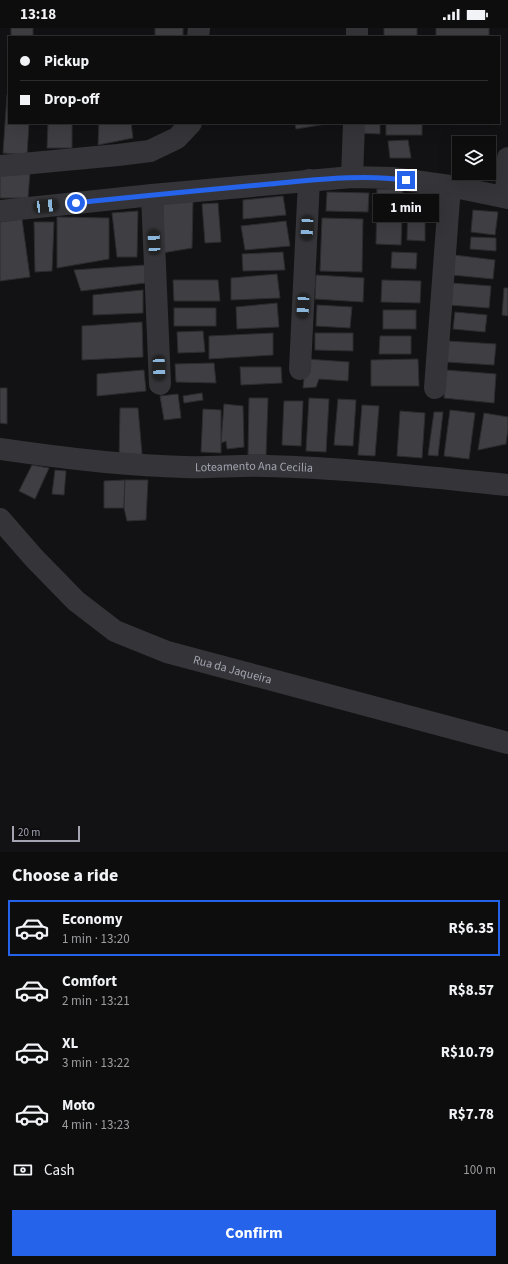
<!DOCTYPE html>
<html lang="en">
<head>
<meta charset="utf-8">
<style>
	:root { --surface:#0e0d0e; --page:#1c1b1c; --text:#f1f3f6; --muted:#9b9c9e; --line:#2e2d2e; --accent:#2563eb }
	body { margin:0; font-family:"Source Sans 3",sans-serif; background:var(--page); color:var(--text); height:100vh; display:flex; flex-direction:column; font-size:15px; white-space:nowrap }
	* { box-sizing:border-box; margin:0 }
	p { font-size:13px; color:var(--muted) }
	.icon { flex:none; width:22px; height:22px; fill:none; stroke:currentColor; stroke-width:2; stroke-linecap:round; stroke-linejoin:round }
	.map { position:relative; height:824px; overflow:hidden }
	.drawer { display:flex; flex-direction:column; background:var(--surface); flex:1 }
	.drawer>* { flex:none }
	.banner { position:absolute; left:8px; top:8px; width:492px; height:88px; border-radius:0px; box-shadow:0 4px 16px #0002,0 0 0 1px var(--line); display:grid; align-content:center; height:88px; padding:0 12px; background:var(--surface) }
	.tools { position:absolute; left:452px; top:108px; display:grid; gap:8px }
	.tools a { display:grid; place-items:center; width:44px; height:44px; border-radius:0px; background:var(--surface); box-shadow:0 4px 16px #0002,0 0 0 1px var(--line); font-size:20px }
	.scale { position:absolute; left:12px; bottom:10px; width:68px; box-sizing:border-box; padding-left:4px; border:2px solid #a4a4b2; border-top:0; font-size:11px; line-height:14px; white-space:nowrap; color:#a4a4b2; -webkit-text-stroke:3px #0d0c0e; paint-order:stroke }
	.end { position:absolute; width:18px; height:18px; margin:-9px; border:5px solid #2563eb; background:#fff; box-shadow:0 0 0 2px #fff }
	.from { border-radius:50% }
	.bubble { position:absolute; height:28px; border-radius:0px; background:var(--surface); box-shadow:0 4px 16px #0002,0 0 0 1px var(--line); font-size:13px; font-weight:700; line-height:28px; text-align:center }
	.car { position:absolute; width:12px; height:24px; margin:-12px -6px; border-radius:5px; box-shadow:0 0 3px 1px #0007; background:linear-gradient(#222 24%,#8ab4d8 0 40%,#222 0 76%,#8ab4d8 0 86%,#222 0) }
	.banner b { display:flex; align-items:center; gap:14px; height:38px; font-size:15px }
	.banner b+b { border-top:1px solid var(--line) }
	.banner i { width:10px; height:10px; background:var(--text) }
	ul { padding:0; list-style:none }
	li { display:flex; align-items:center; gap:12px; height:56px; margin:0 8px 6px; padding:0 4px; border:2px solid transparent; border-radius:0px }
	li div { flex:1 }
	li b { display:block; font-size:15px }
	li em { font-style:normal; font-weight:700 }
	li.current { border-color:var(--accent) }
	li>.icon { width:36px; height:36px; stroke-width:1.5 }
	h2 { padding:0 12px; font-size:18px; line-height:48px }
	.pay { display:flex; align-items:center; gap:10px; height:44px; padding:0 12px; font-size:15px }
	.pay p { margin-inline-start:auto }
	.action { display:flex; gap:8px; margin-top:auto; padding:8px 12px }
	.action a { flex:1; height:46px; border-radius:0px; background:var(--accent); color:#fff; font-size:16px; font-weight:700; line-height:46px; text-align:center }
	.status { display:flex; justify-content:space-between; align-items:center; height:28px; padding:0 20px; background:var(--surface); direction:ltr }
	.status svg { height:11px; fill:currentColor }
	.map>svg:first-child { display:block }
	.building { fill:#3e3e43; stroke:#2c2c2f }
	.lines { fill:none; stroke-linecap:round; stroke-linejoin:round }
	.street { stroke:#353539; stroke-width:22 }
	.route { stroke:#2563eb; stroke-width:5 }
	.labels { text-anchor:middle; stroke-width:3.5; stroke-linejoin:round; paint-order:stroke }
	.street-label { font-size:12px; fill:#a4a4b2; stroke:#0d0c0e }
</style>
</head>
<body>
<div class="status"><b>13:18</b><svg viewBox="0 0 49 12"><path d="M0 12V9h3v3zM5 12V6h3v6zM10 12V3h3v9zM15 12V0h3v12zM26 1h20v11H26zM47 4h2v5h-2z"/></svg></div>
<div class="map">
<svg width="508" height="824" viewBox="0 0 508 824">
	<rect width="100%" height="100%" fill="#121113"/>
	<g class="building">
		<rect x="11" y="0" width="22" height="9"/>
		<rect x="155" y="0" width="28" height="9"/>
		<rect x="384" y="0" width="33" height="9"/>
		<rect x="436" y="0" width="53" height="9"/>
		<path d="M7,67h2v28h20l-2,32 -24,-2z"/>
		<path d="M48,95h24v25h-25z"/>
		<path d="M99,95h32l2,15 -35,7z"/>
		<path d="M295,95h37l-36,6z"/>
		<path d="M360,95h20v11l-20,-1z"/>
		<rect x="386" y="95" width="36" height="12"/>
		<path d="M408,112l3,18h-21l-2,-17z"/>
		<path d="M30,144l-2,26h-28v-25z"/>
		<path d="M377,161h26l-2,56 -25,-1z"/>
		<path d="M327,164l42,1 -1,19 -42,-1z"/>
		<path d="M283,168l3,19 -43,4v-19z"/>
		<path d="M193,173l-1,47 -30,5 1,-50z"/>
		<path d="M218,175l3,39 -16,1 -3,-39z"/>
		<path d="M408,175l17,1v37l-18,-1z"/>
		<path d="M473,182l25,2 -3,23 -24,-3z"/>
		<path d="M138,183l-1,46h-20l-5,-44z"/>
		<path d="M57,189l52,1v41l-52,9z"/>
		<path d="M322,190l41,1 -1,53 -42,-1z"/>
		<path d="M22,191l8,58 -30,4v-59z"/>
		<path d="M286,193l4,25 -45,4 -4,-24z"/>
		<path d="M34,194h20l-2,49 -17,1z"/>
		<path d="M471,209l25,1v13l-26,-2z"/>
		<path d="M283,224l2,18 -42,1 -1,-17z"/>
		<path d="M392,224l25,1 -1,16 -25,-1z"/>
		<path d="M454,227l41,5 -2,19 -41,-4z"/>
		<path d="M145,237v18l-64,8 -7,-21z"/>
		<path d="M277,246l3,24 -49,2v-22z"/>
		<path d="M316,247l48,3 -1,24 -48,-3z"/>
		<path d="M173,252h45l2,21h-46z"/>
		<path d="M382,252l39,1 -1,22 -39,-1z"/>
		<path d="M451,255l40,3 -2,22 -40,-3z"/>
		<path d="M504,260h4v28l-6,-1z"/>
		<path d="M143,262v23l-50,2v-20z"/>
		<path d="M277,275l2,24 -42,2 -1,-22z"/>
		<path d="M317,277l35,2 -2,21 -34,-2z"/>
		<rect x="174" y="280" width="42" height="18"/>
		<rect x="383" y="282" width="33" height="19"/>
		<path d="M455,284l32,3 -2,17 -32,-3z"/>
		<path d="M142,294l1,35 -61,3v-34z"/>
		<path d="M203,303l2,21 -27,1 -1,-21z"/>
		<path d="M273,305v22l-64,4v-23z"/>
		<path d="M315,305h38v18l-38,-1z"/>
		<path d="M380,308h31v18h-32z"/>
		<path d="M448,313l48,3 -2,21 -48,-3z"/>
		<path d="M306,331l43,3 -1,19 -29,-2 -3,8 -13,1z"/>
		<path d="M418,331l1,27h-48v-26z"/>
		<path d="M214,335l2,20 -40,-1 -1,-18z"/>
		<path d="M240,339h41l1,16 -41,2z"/>
		<path d="M144,342l2,21 -49,5v-22z"/>
		<path d="M446,342l50,4 -2,29 -50,-5z"/>
		<path d="M0,360h7v36l-7,-1z"/>
		<path d="M202,365l1,7 -19,3 -1,-7z"/>
		<path d="M178,366l3,24 -17,2 -4,-24z"/>
		<path d="M249,370h19l-2,57h-18z"/>
		<path d="M309,370l20,1 -3,53 -20,-1z"/>
		<path d="M338,371l18,1 -3,46 -19,-1z"/>
		<path d="M284,373h19l-2,45 -19,-1z"/>
		<path d="M224,376l19,2 1,41 -17,2 -1,-8 -5,2z"/>
		<path d="M362,377l17,1 -4,50 -17,-1z"/>
		<path d="M120,380h18l5,57 -24,-2z"/>
		<path d="M203,381l18,1v43l-20,-1z"/>
		<path d="M450,382l25,3 -6,46 -25,-3z"/>
		<path d="M400,383l25,2 -3,45 -25,-2z"/>
		<path d="M434,384h9l-5,44 -10,-1z"/>
		<path d="M484,385l24,4v12l-2,15 -28,6z"/>
		<path d="M32,437l17,3 -14,31 -16,-8z"/>
		<path d="M55,442l11,1 -2,24 -12,-1z"/>
		<path d="M125,452l-1,28h-20v-27z"/>
		<path d="M125,452h23l-2,40 -19,1 -3,-13z"/>
	</g>
	<g class="lines">
		<g class="street">
			<path d="M198,9l1,-9"/>
			<path d="M357,9v-9"/>
			<path d="M0,138l118,-11 32,-4 27,-13 14,-15"/>
			<path d="M352,149l2,-54"/>
			<path d="M152,167l8,189"/>
			<path d="M506,169l2,-39"/>
			<path d="M0,183l152,-16 200,-18 40,1 58,8 58,12"/>
			<path d="M300,341l9,-189"/>
			<path d="M435,360l15,-202"/>
			<path id="s1" d="M0,421c61,9 123,17 184,18 27,1 55,-2 82,-1 81,2 161,11 242,19"/>
			<path id="s2" d="M0,491l34,39 42,43 39,30 52,21 341,91"/>
		</g>
	</g>
	<g class="lines">
		<path class="route" d="M76,175c65,-7 129,-13 194,-19 45,-4 91,-10 136,-4"/>
	</g>
	<g class="labels">
		<g class="street-label">
			<text dy="4" stroke="none"><textPath href="#s1" startOffset="255">Loteamento Ana Cecilia</textPath></text>
			<text dy="4" stroke="none"><textPath href="#s2" startOffset="285">Rua da Jaqueira</textPath></text>
		</g>
	</g>
</svg>
<div class="tools">
<a><svg class="icon" aria-label="layers" viewBox="0 0 24 24"><path d="M12 4l9 5-9 5-9-5zM3 14l9 5 9-5"/></svg></a>
</div>
<div class="scale">20 m</div>
<i class="end from" style="left:76px;top:175px"></i>
<i class="end" style="left:406px;top:152px"></i>
<div class="bubble" style="left:373px;top:166px;width:66px">1 min</div>
<i class="car" style="left:46px;top:178px;rotate:84deg"></i>
<i class="car" style="left:307px;top:200px;rotate:183deg"></i>
<i class="car" style="left:154px;top:214px;rotate:357deg"></i>
<i class="car" style="left:303px;top:278px;rotate:183deg"></i>
<i class="car" style="left:159px;top:340px;rotate:178deg"></i>
<div class="banner">
<b><i class="from"></i>Pickup</b>
<b><i></i>Drop-off</b>
</div>
</div>
<section class="drawer">
<h2>Choose a ride</h2>
<ul>
<li class="current"><svg class="icon" aria-label="car" viewBox="0 0 24 24"><path d="M5 17H2v-5l4-1 3-4h7l3 4 3 1v5h-3M9 17h6M6 11h13"/><circle cx="7" cy="17" r="2"/><circle cx="17" cy="17" r="2"/></svg><div><b>Economy</b><p>1 min · 13:20</p></div><em>R$6.35</em></li>
<li><svg class="icon" aria-label="car" viewBox="0 0 24 24"><path d="M5 17H2v-5l4-1 3-4h7l3 4 3 1v5h-3M9 17h6M6 11h13"/><circle cx="7" cy="17" r="2"/><circle cx="17" cy="17" r="2"/></svg><div><b>Comfort</b><p>2 min · 13:21</p></div><em>R$8.57</em></li>
<li><svg class="icon" aria-label="car" viewBox="0 0 24 24"><path d="M5 17H2v-5l4-1 3-4h7l3 4 3 1v5h-3M9 17h6M6 11h13"/><circle cx="7" cy="17" r="2"/><circle cx="17" cy="17" r="2"/></svg><div><b>XL</b><p>3 min · 13:22</p></div><em>R$10.79</em></li>
<li><svg class="icon" aria-label="car" viewBox="0 0 24 24"><path d="M5 17H2v-5l4-1 3-4h7l3 4 3 1v5h-3M9 17h6M6 11h13"/><circle cx="7" cy="17" r="2"/><circle cx="17" cy="17" r="2"/></svg><div><b>Moto</b><p>4 min · 13:23</p></div><em>R$7.78</em></li>
</ul>
<div class="pay"><svg class="icon" aria-label="cash" viewBox="0 0 24 24"><path d="M3 7h18v10H3z"/><circle cx="12" cy="12" r="2"/></svg>Cash<p>100 m</p></div>
<div class="action"><a>Confirm</a></div>
</section>
</body>
</html>
